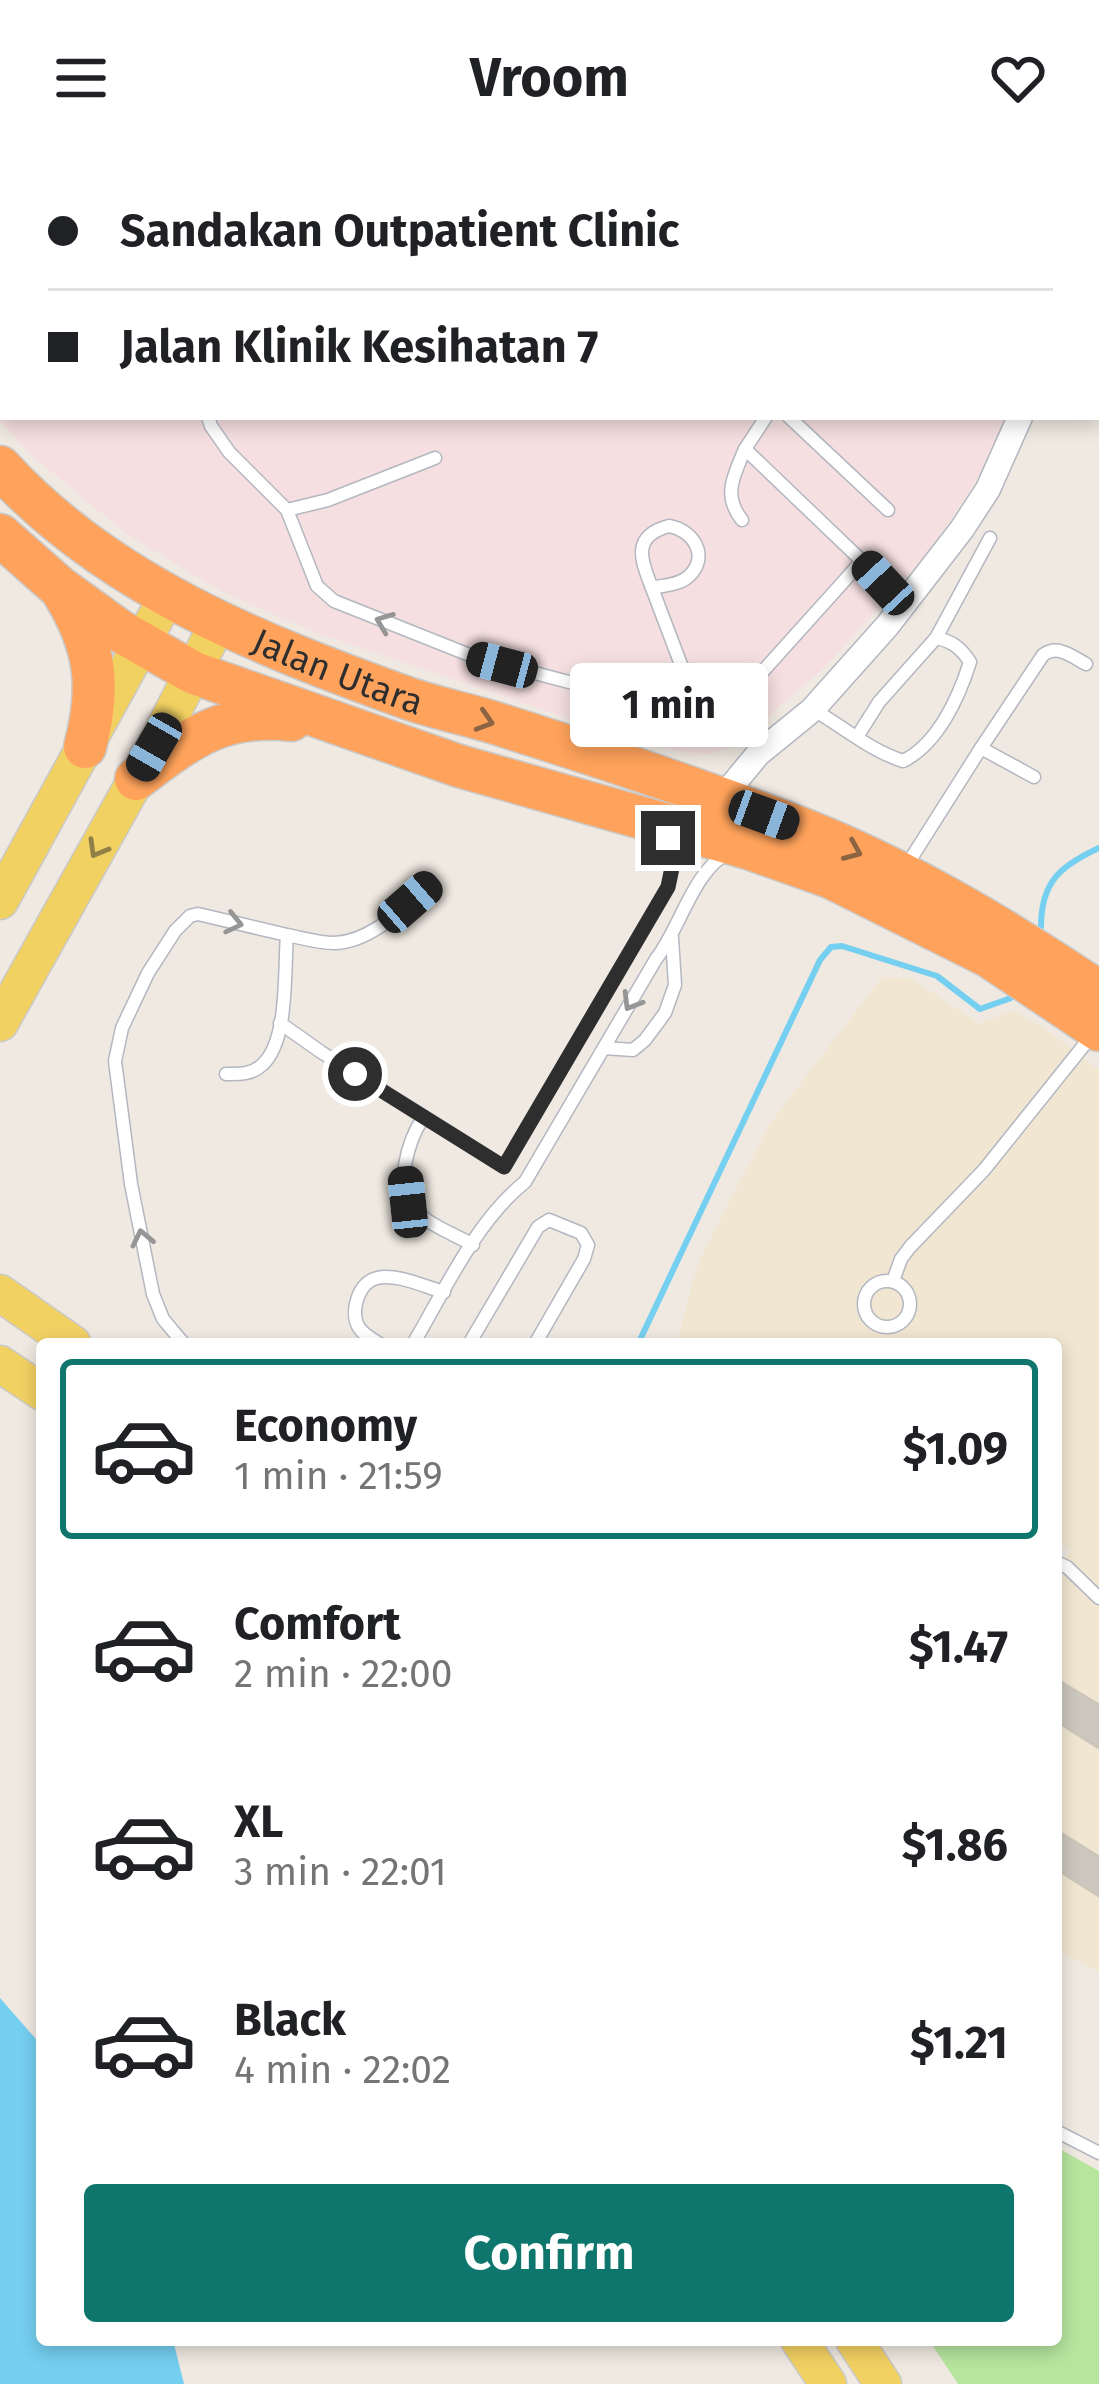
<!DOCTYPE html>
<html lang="en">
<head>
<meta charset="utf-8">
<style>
	:root { --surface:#fff; --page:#f6f6f6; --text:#202124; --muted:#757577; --line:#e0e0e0; --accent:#0f766e }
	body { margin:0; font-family:"Fira Sans",sans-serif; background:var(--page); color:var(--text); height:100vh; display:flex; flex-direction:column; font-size:45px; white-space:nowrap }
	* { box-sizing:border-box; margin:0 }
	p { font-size:39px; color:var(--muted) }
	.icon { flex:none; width:66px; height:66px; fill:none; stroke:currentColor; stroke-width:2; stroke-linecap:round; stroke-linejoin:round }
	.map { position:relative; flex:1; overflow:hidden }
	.details { position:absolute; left:36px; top:1182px; width:1026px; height:1008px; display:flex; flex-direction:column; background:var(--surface); border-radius:12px; box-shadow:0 6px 18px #0003 }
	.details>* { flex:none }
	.banner { position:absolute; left:0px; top:0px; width:1101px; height:264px; box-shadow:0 6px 18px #0003; display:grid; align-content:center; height:264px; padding:0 48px; background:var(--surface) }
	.end { position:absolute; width:54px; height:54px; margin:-27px; border:15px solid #2e2e2e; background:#fff; box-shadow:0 0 0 6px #fff }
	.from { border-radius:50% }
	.bubble { position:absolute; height:84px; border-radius:12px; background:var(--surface); box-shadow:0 6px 18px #0003; font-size:39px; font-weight:700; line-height:84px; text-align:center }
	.car { position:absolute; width:36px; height:72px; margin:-36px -18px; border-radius:15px; box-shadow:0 0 9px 3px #0007; background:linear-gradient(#222 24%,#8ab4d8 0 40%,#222 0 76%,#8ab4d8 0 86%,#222 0) }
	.banner b { display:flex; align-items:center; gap:42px; height:114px; font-size:45px }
	.banner b+b { border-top:3px solid var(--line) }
	.banner i { width:30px; height:30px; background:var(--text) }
	ul { padding:21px 0 0; list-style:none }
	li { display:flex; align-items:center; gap:36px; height:180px; margin:0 24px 18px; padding:0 24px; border:6px solid transparent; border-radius:12px }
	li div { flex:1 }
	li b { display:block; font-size:45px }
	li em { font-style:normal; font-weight:700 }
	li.current { border-color:var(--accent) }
	li>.icon { width:108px; height:108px; stroke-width:1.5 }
	.action { display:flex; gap:24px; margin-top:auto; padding:24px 48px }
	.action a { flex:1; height:138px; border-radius:12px; background:var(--accent); color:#fff; font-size:48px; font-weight:700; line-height:138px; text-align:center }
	header { display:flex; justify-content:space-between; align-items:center; height:156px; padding:0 48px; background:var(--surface); font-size:54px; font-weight:700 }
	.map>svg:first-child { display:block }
	.education { fill:#f0e6d1 }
	.medical { fill:#f5dfe0 }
	.green { fill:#b6e59e }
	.water { fill:#75cff0 }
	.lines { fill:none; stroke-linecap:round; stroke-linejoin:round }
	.stream { stroke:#75cff0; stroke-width:6 }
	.building { fill:#cbc7bf; stroke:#cbc5ba; stroke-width:3 }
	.lane-casing { stroke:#b4b7c1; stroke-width:15 }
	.street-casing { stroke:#b4b7c1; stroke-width:27 }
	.primary-casing { stroke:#c9c9c9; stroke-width:39 }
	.highway-casing { stroke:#c9c9c9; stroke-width:45 }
	.lane { stroke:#fff; stroke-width:12 }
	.street { stroke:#fff; stroke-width:24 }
	.primary { stroke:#f2d163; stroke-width:36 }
	.highway { stroke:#ffa35c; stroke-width:42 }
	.oneway { stroke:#969696 }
	.oneway2 { stroke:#8c6343 }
	.oneway3 { stroke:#908048 }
	.route { stroke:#2e2e2e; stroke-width:15 }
	.labels { text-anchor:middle; stroke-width:10; stroke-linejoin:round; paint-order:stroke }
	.street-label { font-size:36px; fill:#2e2e2e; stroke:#fff }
</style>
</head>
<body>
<header><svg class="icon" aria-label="menu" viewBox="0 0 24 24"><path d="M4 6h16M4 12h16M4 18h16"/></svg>Vroom<svg class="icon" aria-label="heart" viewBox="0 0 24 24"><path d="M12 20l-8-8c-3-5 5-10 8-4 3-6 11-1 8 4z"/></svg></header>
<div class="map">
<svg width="1099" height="2228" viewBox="0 0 1099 2228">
	<rect width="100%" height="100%" fill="#efe9e1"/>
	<path class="education" d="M882,821l30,2 68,45 32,-14 32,18 55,42v902l-43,-22v-377l14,-23 -14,-9v-197h-380l23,-83 70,-136z"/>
	<path class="medical" d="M0,0h1099v84l-1,-81h-1095v258h1003l-29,62 -50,75 -104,115 -90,77 -21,8 -24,-1 -50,-11 -324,-110 -93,-41 -97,-59 -94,-78 -30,-33z"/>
	<path class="green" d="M1056,1991l43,24v213h-141l-29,-44h127z"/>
	<path class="water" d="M0,1842l42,48v294h131l11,44h-184z"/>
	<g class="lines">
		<g class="stream">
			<path d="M1041,771c0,-45 19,-61 58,-79"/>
			<path d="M638,1188l182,-384 11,-13 11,-1 95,30 43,33 31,-11"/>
		</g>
	</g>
	<g class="building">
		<path d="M1056,1523l43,26v43l-43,-27z"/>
		<path d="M1056,1674l43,27v39l-43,-27z"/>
	</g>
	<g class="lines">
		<defs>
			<g id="lane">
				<path d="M263,0l1,3"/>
				<path d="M866,0l6,3"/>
				<path d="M117,3l11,-3"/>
				<path d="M225,3l2,-3"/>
				<path d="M885,3l5,-3"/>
				<path d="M208,261l3,9 18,26 58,58 30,76 17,15 143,57 199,52 37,-5 34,-16 115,-128"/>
				<path d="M766,261l-21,32 117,112 41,44"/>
				<path d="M789,261l99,93"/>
				<path d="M287,354l41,-10 107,-42"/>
				<path d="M742,364c-20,-25 -8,-45 3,-71"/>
				<path d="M669,370c24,4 41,30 20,50 -9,9 -25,9 -37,12 -11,-28 -21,-52 17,-62z"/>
				<path d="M652,432l45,119"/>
				<path d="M936,482l54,-100"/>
				<path d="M814,554c31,18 55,40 89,51 35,-17 56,-64 67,-99 -9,-14 -18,-21 -34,-24l-57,64 -22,35"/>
				<path d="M981,592l62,-93c15,-11 28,1 43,9"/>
				<path d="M905,712l76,-120 53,29"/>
				<path d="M287,779c15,3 32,8 47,8 38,-1 70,-36 97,-59"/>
				<path d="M280,867l41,29 183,115 164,-280c5,-19 9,-37 -5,-53"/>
				<path d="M604,892l29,2 12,-10 20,-27 10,-28 -3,-47"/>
				<path d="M423,962c-14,21 -30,69 -9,91 14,16 40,25 59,36"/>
				<path d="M893,1125l8,-22 9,-12 74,-77 109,-136"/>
				<circle cx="887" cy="1148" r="23"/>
				<path d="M184,1188l-21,-25 -10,-25 -22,-110 -16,-123 7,-33 26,-55 27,-42 15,-15 8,-2 89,21c-3,35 2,106 -25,130 -11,10 -23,9 -36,9"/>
				<path d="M380,1188c-8,-5 -17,-9 -22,-18 -8,-16 1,-44 19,-48 20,-5 48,9 67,14"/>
				<path d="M413,1188c32,-54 63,-123 112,-162l131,-223c24,-30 38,-91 74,-107"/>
				<path d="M469,1188l69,-117 11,-7 32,13 7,12 -4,14 -49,85"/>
				<path d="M1056,1406l11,5 32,31"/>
				<path d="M1056,1975l43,22"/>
			</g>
			<g id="street">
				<path d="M780,0l6,3"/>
				<path d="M682,3l4,-3"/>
				<path d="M1098,119l1,-1"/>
				<path d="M0,176l3,3"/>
				<path d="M721,643l37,-45 54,-44 75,-84 75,-97 26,-40 32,-72"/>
			</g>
			<g id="primary">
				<path d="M0,745l167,-304"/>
				<path d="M0,867l162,-290 56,-110"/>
				<path d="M0,1137l73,51"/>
				<path d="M0,1208l42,28"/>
				<path d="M799,2184l29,44"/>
				<path d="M854,2184l29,44"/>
			</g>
			<g id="highway">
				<path id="s1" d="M0,311c108,118 260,178 407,231 29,10 59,16 88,25 104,33 208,67 310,107 105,42 200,99 294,162"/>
				<path d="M0,379l59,52 61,44 74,42 265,93 289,82 82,29 160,80 109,73"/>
				<path d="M64,438c32,53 37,93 21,153"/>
				<path d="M136,623c53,-40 86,-67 155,-59"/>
			</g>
		</defs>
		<use href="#lane" class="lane-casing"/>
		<use href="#street" class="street-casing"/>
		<use href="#primary" class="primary-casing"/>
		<use href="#highway" class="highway-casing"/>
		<use href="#lane" class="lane"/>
		<use href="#street" class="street"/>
		<use href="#primary" class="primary"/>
		<use href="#highway" class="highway"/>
	</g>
	<defs><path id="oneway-chevron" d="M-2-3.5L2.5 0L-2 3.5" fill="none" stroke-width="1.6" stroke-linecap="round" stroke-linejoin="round" transform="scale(3)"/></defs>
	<g class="oneway">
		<use href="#oneway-chevron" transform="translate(384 466) rotate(-159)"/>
		<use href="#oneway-chevron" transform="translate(234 767) rotate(13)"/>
		<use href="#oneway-chevron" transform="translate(631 846) rotate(121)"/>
		<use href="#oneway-chevron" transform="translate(142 1082) rotate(-102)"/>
	</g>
	<g class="oneway2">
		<use href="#oneway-chevron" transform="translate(485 565) rotate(17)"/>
		<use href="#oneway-chevron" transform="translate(853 695) rotate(23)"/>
	</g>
	<use class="oneway3" href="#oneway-chevron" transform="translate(97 693) rotate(120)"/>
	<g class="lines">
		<path class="route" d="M355,918l149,93 164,-280 6,-29 -6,-20"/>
	</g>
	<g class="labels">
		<g class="street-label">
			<text dy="13" stroke="none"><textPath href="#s1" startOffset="399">Jalan Utara</textPath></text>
		</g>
	</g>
</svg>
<i class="end from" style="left:355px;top:918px"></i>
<i class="end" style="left:668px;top:682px"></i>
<div class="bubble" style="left:570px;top:507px;width:198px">1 min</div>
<i class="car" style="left:883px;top:427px;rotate:317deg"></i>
<i class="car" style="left:502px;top:509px;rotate:285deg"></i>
<i class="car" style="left:154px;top:591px;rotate:210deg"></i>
<i class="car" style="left:764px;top:659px;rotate:110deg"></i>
<i class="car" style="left:410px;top:746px;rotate:49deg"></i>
<i class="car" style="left:408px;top:1046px;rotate:354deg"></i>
<div class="banner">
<b><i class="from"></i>Sandakan Outpatient Clinic</b>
<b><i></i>Jalan Klinik Kesihatan 7</b>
</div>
<section class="details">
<ul>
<li class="current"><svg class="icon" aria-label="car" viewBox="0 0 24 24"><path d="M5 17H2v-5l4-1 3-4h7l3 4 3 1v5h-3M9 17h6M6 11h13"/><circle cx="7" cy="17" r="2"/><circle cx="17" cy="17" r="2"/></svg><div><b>Economy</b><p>1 min · 21:59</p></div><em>$1.09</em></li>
<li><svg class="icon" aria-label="car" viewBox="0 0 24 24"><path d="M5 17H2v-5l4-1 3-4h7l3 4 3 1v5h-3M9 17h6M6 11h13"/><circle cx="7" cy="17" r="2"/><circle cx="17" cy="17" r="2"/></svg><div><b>Comfort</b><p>2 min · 22:00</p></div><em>$1.47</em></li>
<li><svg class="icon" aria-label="car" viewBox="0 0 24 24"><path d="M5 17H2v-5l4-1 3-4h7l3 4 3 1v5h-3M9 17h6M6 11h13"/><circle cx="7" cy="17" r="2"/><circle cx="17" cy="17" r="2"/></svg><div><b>XL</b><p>3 min · 22:01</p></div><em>$1.86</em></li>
<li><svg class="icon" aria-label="car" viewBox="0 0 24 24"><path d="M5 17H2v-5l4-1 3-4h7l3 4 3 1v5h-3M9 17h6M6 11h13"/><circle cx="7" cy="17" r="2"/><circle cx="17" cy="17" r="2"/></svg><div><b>Black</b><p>4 min · 22:02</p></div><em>$1.21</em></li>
</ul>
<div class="action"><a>Confirm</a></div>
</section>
</div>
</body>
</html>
